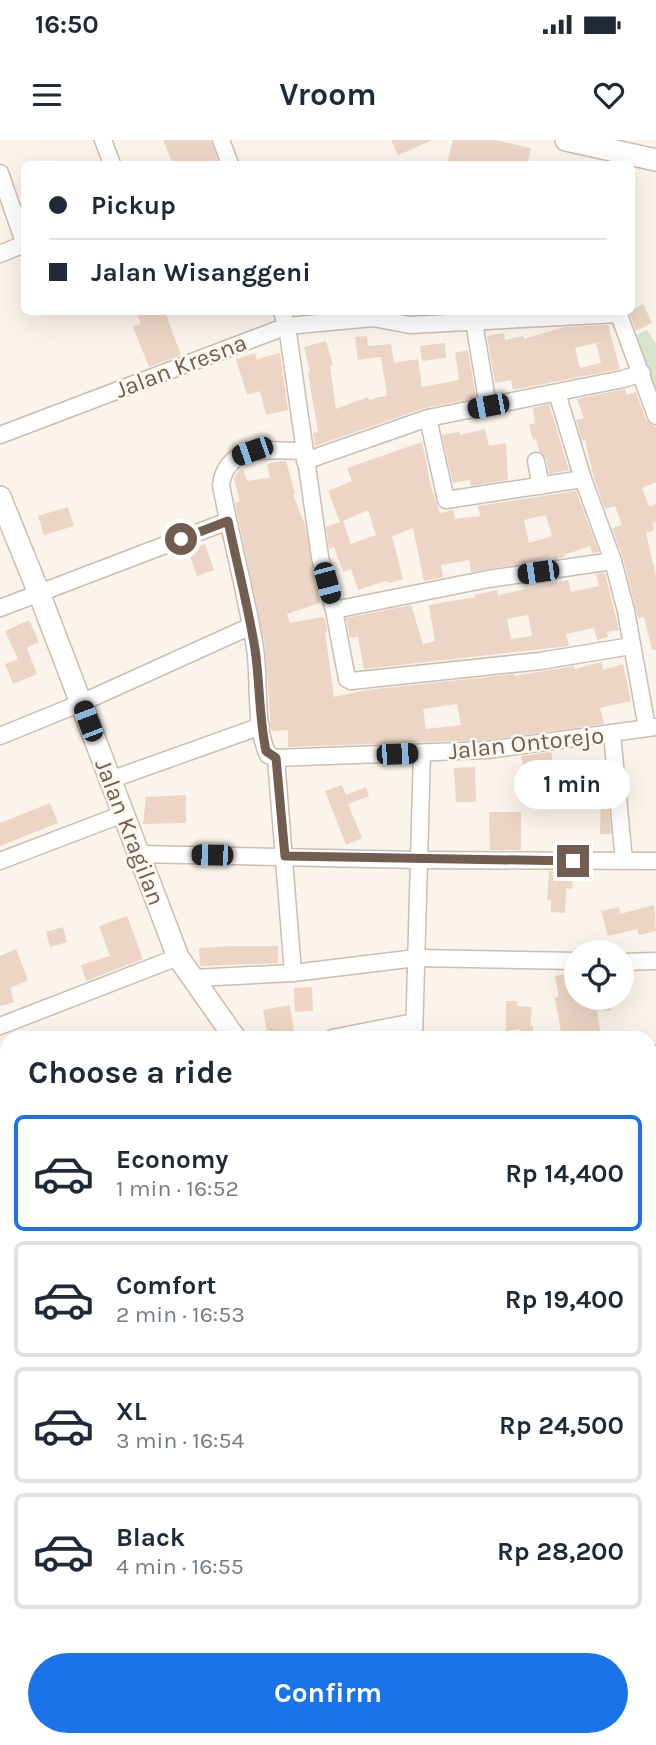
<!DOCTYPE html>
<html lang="en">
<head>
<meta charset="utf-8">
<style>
	:root { --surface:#fff; --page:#f6f6f7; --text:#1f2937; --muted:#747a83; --line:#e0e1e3; --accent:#1a73e8 }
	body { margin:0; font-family:Karla,sans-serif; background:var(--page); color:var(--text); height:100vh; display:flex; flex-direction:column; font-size:26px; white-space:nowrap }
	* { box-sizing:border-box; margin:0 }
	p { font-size:23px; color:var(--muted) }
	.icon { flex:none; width:38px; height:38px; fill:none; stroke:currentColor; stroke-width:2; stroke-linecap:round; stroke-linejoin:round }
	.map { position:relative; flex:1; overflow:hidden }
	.sheet { position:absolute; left:0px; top:891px; width:656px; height:716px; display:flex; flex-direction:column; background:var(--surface); border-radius:21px 21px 0 0; box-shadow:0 7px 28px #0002 }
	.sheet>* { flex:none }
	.top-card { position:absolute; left:21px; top:21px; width:614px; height:154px; border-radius:10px; box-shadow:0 7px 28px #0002; display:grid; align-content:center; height:154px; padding:0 28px; background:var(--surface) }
	.fabs { position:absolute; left:564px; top:800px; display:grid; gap:14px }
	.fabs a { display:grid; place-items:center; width:70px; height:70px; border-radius:50%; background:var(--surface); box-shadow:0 7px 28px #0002; font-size:35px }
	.end { position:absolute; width:32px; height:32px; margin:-16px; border:9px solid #725d51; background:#fff; box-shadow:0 0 0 4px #fff }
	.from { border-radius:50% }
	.bubble { position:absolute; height:49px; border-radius:24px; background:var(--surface); box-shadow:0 7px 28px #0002; font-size:23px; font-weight:700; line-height:49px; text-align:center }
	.car { position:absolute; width:21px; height:42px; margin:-21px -10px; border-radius:9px; box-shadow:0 0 5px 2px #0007; background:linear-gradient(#222 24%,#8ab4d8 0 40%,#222 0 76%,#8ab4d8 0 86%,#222 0) }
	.top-card b { display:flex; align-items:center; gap:24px; height:66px; font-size:26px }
	.top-card b+b { border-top:2px solid var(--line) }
	.top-card i { width:18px; height:18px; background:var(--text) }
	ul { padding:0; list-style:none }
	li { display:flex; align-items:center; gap:21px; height:116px; margin:0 14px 10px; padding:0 14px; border:4px solid var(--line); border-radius:10px }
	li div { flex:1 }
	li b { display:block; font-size:26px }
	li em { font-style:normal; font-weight:700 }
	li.current { border-color:var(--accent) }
	li>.icon { width:63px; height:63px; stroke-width:1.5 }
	h2 { padding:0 28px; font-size:32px; line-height:84px }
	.button { display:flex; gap:14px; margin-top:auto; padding:14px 28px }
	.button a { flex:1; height:80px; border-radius:42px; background:var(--accent); color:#fff; font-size:28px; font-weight:700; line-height:80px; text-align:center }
	.status { display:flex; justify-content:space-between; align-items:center; height:49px; padding:0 35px; background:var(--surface); direction:ltr }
	.status svg { height:19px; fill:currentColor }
	header { display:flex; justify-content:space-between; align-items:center; height:91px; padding:0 28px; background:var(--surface); font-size:32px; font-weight:700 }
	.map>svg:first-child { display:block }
	.green { fill:#d5e6ca }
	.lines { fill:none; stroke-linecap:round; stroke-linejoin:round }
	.stream { stroke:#a8cbd2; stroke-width:4.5 }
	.building { fill:#ecd5c5; fill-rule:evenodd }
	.street-casing { stroke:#cbbdb1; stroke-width:19 }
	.secondary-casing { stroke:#cdbdaf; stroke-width:24 }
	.street { stroke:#fff; stroke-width:16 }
	.secondary { stroke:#fff; stroke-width:21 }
	.route { stroke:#725d51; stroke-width:9 }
	.labels { text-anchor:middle; stroke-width:5; stroke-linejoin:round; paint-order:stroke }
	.street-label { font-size:24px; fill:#725d51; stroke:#fdf8f0 }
</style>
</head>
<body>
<div class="status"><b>16:50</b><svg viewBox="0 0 49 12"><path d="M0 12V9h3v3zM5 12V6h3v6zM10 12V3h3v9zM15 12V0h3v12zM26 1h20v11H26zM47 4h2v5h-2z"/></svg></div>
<header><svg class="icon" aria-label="menu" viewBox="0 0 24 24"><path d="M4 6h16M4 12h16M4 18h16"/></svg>Vroom<svg class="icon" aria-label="heart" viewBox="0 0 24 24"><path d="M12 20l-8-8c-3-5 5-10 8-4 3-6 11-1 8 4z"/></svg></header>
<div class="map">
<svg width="656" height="1605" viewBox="0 0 656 1605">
	<rect width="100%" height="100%" fill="#faf4ea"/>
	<path class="green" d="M647,190l9,14v51l-23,-59z"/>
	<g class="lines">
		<path class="stream" d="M382,1605l1,-5"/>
	</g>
	<g class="building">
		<path d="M163,0h48l8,24h-46z"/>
		<path d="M391,0h42l-35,15z"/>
		<path d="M453,0h43l35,8 -4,16h-80z"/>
		<path d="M643,164l9,19 -16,8 -7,-19z"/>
		<path d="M136,172h29l16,43 -32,12 -16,-40 8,-3z"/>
		<path d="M608,185l12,44 -107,21 -2,-10 -16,3 -8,-47 17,-3 1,7 18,-4 1,3 40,-12zM596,203l5,20 -21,5 -5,-20z"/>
		<path d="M367,196l1,10 23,-2 3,19 24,-4 4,28 37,-7 -4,-27 13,-3 8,48 -51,10 -110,38 -2,-13 5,-1 -10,-59 2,-1 -6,-25 22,-6 7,24 -3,1 6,43 32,-12 1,3 18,-5 -6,-38 -23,3 -3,-23z"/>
		<path d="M445,203l1,15 -24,3 -2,-15z"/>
		<path d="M255,213l2,6 23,-6 8,57 -22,5 -6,-24 -13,4 -11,-36z"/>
		<path d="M625,249l1,6 10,-3 10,28 10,8v54l-14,6 7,19 7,-3v18l-4,2 2,6 -8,3 10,43v74h-4l-8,-33 -6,1 -15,-60 -11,-30 10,-3 -7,-19 -10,3 -11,-31 -9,-38 -3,1 -6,-21 8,-2 -7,-19z"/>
		<path d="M549,264l20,66 -20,4 -3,-16 -7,-7 -3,-12 -3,1 -4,-15 6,-2 -2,-15z"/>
		<path d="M485,289l4,17 17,-3 2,37 -37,6 -1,-6 -17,3 -11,-48 17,-3 1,3z"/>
		<path d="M422,302l9,45 9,26 13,-3 2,9 25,-3 -2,-10 98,-15 23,61 -7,1 -2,-7 -26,9v2l-10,2 -1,-4 -20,7 -62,10 -2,-12 -28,5 2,12 -19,4 -11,-53 -21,8 11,43 -13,4 -5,-2 -27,9 -7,-21 -8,3 -9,-25 -5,2 -3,-22 17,-6 8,23 25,-9 -8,-25 -28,12 -12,-31 24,-10 -5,-13zM546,375l6,21 -23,7 -5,-23z"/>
		<path d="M280,321h6l9,32 -2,1 12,31 15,78 -33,11 3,9 33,-6 2,3 2,12h-2l9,65 33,-7 147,-16v2l60,-10 1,3 26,-7 2,8 20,-6 8,37 -31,7 4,16 -118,16 -198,7v-17l-16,1 -1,-2 -6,-83 -30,-143 5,-2 -6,-22 5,-9 4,-1 4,12 23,-3 -3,-14zM457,564l4,21 -35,4 -3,-20z"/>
		<path d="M68,367l6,19 -30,9 -6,-19z"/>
		<path d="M205,404l9,26 -17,6 -9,-26z"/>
		<path d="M605,433l14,57 -12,2 1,5 -11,3 -3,-12 -28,6 3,12 -205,23 -6,-32 -8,1 -4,-20 65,-13 12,39 12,-3 -6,-36 46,-8 -1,-2 23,-5 1,5 70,-15 3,12 28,-6 -3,-12zM528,475l4,21 -21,3 -4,-20z"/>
		<path d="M29,480l10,22 -12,6 10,26 -24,10 -8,-20 13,-5 -13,-28z"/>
		<path d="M551,612l6,28 24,-6 -1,-3 24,-6 2,15 -72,15 -2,-8 10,-3 -1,-3 -14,3 -6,-28z"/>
		<path d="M475,627l1,35h-20l-2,-34z"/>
		<path d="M342,645l4,10 20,-8 3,9 -21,8 14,34 -16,7 -21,-54z"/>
		<path d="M186,655v28l-43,1 3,-27z"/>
		<path d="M608,659l3,35h-11l1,-34z"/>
		<path d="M50,663l8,20 -58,23v-23z"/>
		<path d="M489,672h32v38h-31z"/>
		<path d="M549,731h25l-2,18 -6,-1 -1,25 -14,-1v-12h-4z"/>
		<path d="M654,765l2,26 -17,4 -2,-6 -29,7 -7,-25 18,-4 1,7z"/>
		<path d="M127,776l16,43 -57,22 -5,-16 29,-9 -11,-30z"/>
		<path d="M63,787l4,15 -17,5 -4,-15z"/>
		<path d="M235,806h43v17l-78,3 -1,-18z"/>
		<path d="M16,809l12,31 -18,8 4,14 -14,4v-50z"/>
		<path d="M569,833l1,4 6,1v20h35v13l-14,-1 4,28h-39l-7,-40 4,-1 -4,-21z"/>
		<path d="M312,847l1,24 -18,1 -1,-24z"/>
		<path d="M506,861h12l-1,5 15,1 -2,19h3v12h-12l-1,-9 -14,2z"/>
		<path d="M290,865l5,33h-27l-5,-28z"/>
	</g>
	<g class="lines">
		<defs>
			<g id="street">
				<path d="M103,0l9,24"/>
				<path d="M221,0l9,24"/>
				<path d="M0,33l24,69"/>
				<path d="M0,114l24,-10"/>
				<path d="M282,172l5,14 33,231 14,53 13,69 4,2 189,-20 91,-15"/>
				<path d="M618,172l38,104"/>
				<path d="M474,182l14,84"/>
				<path d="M557,253l26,86 30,82 13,50 21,117"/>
				<path d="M428,278l18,82 137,-21"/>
				<path d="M0,295l287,-109 86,-8 37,7 209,-11"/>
				<path d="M304,311c-32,0 -77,-9 -83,34 10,54 25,108 34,163 5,33 -1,78 13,107l8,3 211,-8 169,-23"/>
				<path d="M305,321l123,-43 195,-39 19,-6"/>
				<path d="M536,321l5,25"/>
				<path d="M0,468l228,-87"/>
				<path d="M334,470l154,-31 125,-18"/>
				<path d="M612,594l12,127"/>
				<path d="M0,596l81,-33 170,-77"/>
				<path d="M276,618l17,215"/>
				<path d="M110,640l151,-54"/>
				<path d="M139,714l280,6 237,1"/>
				<path d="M0,721l123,-47"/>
				<path d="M621,822l35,-1"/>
				<path d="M194,838l99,-5 123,-15 160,3"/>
				<path d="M0,886l178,-69"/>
				<path d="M332,898l82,-16"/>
				<path d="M414,898l8,-285"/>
				<path d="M649,914h7"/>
				<path d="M0,963l7,-1"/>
				<path d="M649,998l7,-2"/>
				<path d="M649,1178l7,-1"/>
				<path d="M649,1563l7,-2"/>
			</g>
			<g id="secondary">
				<path d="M566,0l90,20"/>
				<path d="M0,357l39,96 139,364 57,81"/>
				<path d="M586,1600v5"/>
			</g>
		</defs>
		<use href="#street" class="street-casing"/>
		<use href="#secondary" class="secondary-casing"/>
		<use href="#street" class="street"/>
		<use href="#secondary" class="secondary"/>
	</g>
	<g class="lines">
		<path class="route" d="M181,399l47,-18c9,43 20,85 27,128 5,34 4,69 11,102l10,7 9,98 288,5"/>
	</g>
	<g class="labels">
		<g class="street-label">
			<text transform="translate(181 226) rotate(-21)" y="8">Jalan Kresna</text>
			<text transform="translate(526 603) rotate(-6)" y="8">Jalan Ontorejo</text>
			<text transform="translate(130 692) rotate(69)" y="8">Jalan Kragilan</text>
		</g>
	</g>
</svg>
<div class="fabs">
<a><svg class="icon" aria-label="locate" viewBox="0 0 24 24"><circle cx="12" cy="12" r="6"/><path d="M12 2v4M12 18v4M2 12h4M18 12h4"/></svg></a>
</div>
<i class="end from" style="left:181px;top:399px"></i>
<i class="end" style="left:573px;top:721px"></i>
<div class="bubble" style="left:514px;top:620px;width:116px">1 min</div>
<i class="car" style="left:488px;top:266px;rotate:259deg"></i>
<i class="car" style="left:252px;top:311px;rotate:251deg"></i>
<i class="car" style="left:538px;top:432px;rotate:262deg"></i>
<i class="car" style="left:327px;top:443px;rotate:165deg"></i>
<i class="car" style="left:88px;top:581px;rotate:339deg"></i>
<i class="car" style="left:397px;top:614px;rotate:88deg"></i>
<i class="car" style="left:212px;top:715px;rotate:271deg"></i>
<div class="top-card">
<b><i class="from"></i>Pickup</b>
<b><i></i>Jalan Wisanggeni</b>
</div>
<section class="sheet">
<h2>Choose a ride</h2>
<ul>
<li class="current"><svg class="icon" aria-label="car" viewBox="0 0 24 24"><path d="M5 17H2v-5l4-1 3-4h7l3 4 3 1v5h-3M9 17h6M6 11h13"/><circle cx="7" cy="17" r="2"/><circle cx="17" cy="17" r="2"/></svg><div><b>Economy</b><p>1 min · 16:52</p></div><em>Rp 14,400</em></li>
<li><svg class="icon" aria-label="car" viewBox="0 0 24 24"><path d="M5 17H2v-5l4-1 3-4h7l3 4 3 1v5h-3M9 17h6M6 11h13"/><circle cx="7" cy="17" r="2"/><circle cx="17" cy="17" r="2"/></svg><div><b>Comfort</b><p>2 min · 16:53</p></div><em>Rp 19,400</em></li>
<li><svg class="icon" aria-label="car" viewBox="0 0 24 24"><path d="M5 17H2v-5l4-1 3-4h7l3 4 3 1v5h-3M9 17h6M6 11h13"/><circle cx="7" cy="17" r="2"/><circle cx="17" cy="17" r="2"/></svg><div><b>XL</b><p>3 min · 16:54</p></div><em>Rp 24,500</em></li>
<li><svg class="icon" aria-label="car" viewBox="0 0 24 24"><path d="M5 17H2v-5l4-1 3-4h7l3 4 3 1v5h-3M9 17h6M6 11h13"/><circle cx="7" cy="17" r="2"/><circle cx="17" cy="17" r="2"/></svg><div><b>Black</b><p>4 min · 16:55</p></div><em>Rp 28,200</em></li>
</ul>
<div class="button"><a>Confirm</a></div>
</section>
</div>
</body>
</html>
